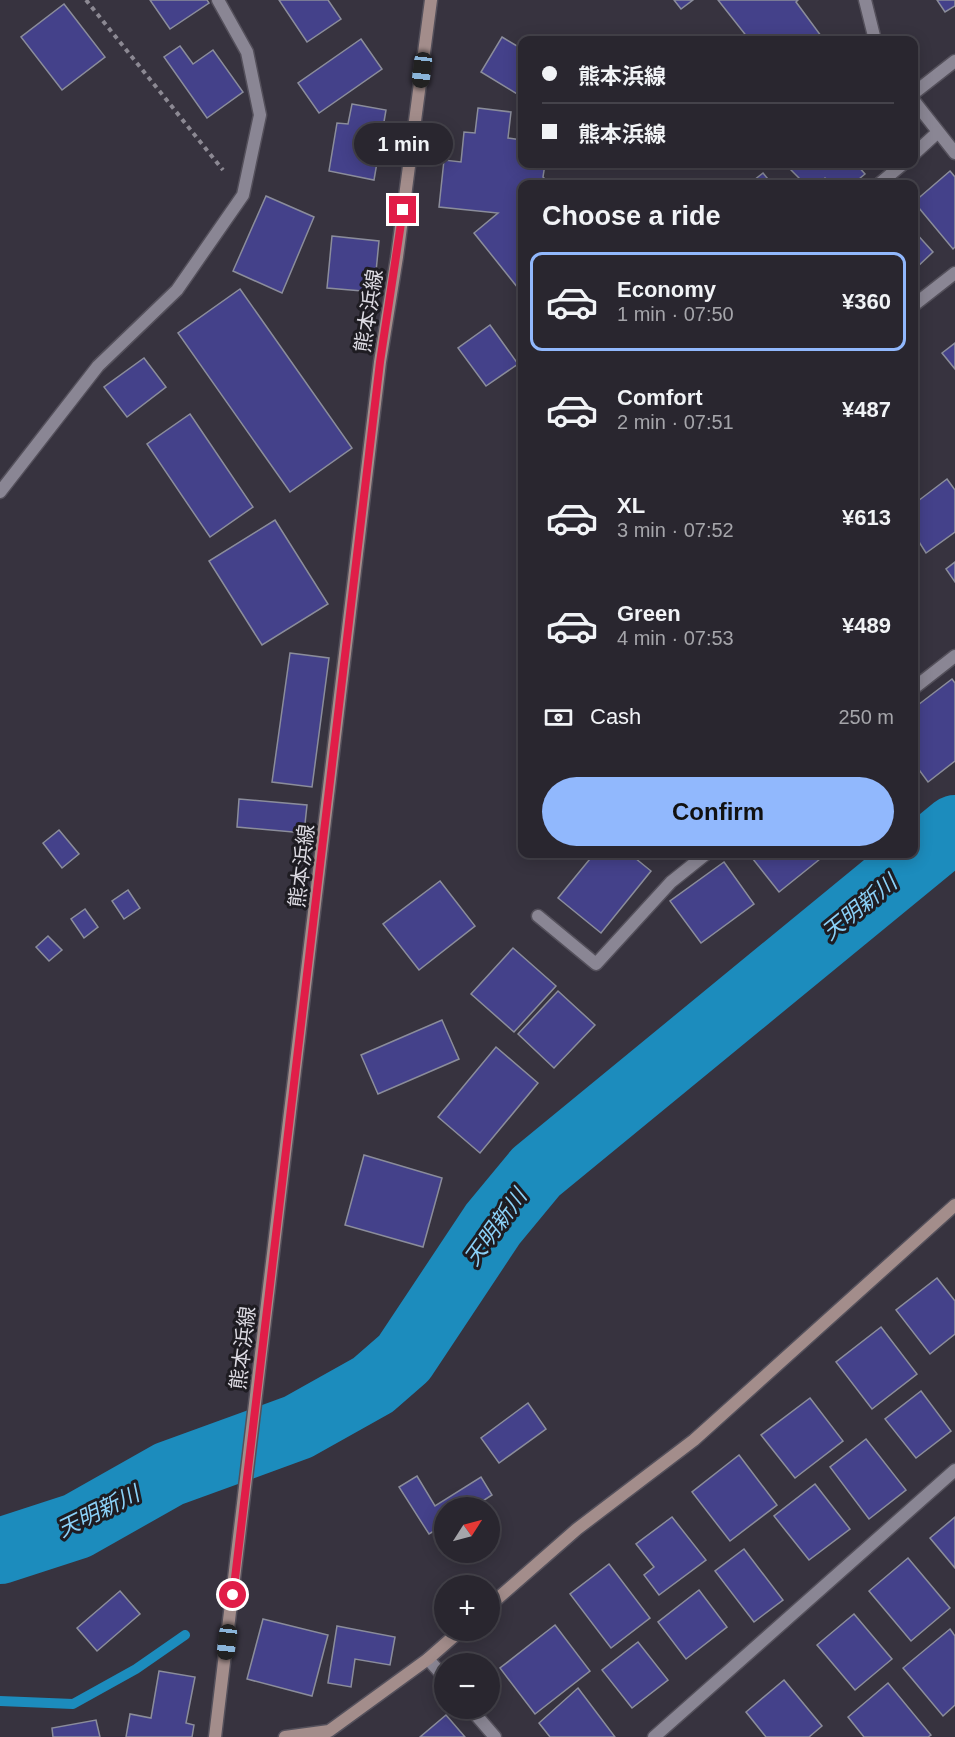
<!DOCTYPE html>
<html lang="en">
<head>
<meta charset="utf-8">
<style>
	:root { --surface:#29262f; --page:#312e37; --text:#f1f3f6; --muted:#a5a5aa; --line:#45434b; --accent:#91b8fd }
	body { margin:0; font-family:Helvetica,"Noto Sans JP",sans-serif; background:var(--page); color:var(--text); height:100vh; display:flex; flex-direction:column; font-size:22px; white-space:nowrap }
	* { box-sizing:border-box; margin:0 }
	p { font-size:20px; color:var(--muted) }
	.icon { flex:none; width:33px; height:33px; fill:none; stroke:currentColor; stroke-width:2; stroke-linecap:round; stroke-linejoin:round }
	.map { position:relative; flex:1; overflow:hidden }
	.sheet { position:absolute; left:518px; top:180px; width:400px; height:678px; display:flex; flex-direction:column; background:var(--surface); border-radius:12px; box-shadow:0 3px 15px #0003,0 0 0 2px var(--line) }
	.sheet>* { flex:none }
	.hud { position:absolute; left:518px; top:36px; width:400px; height:132px; border-radius:12px; box-shadow:0 3px 15px #0003,0 0 0 2px var(--line); display:grid; align-content:center; height:132px; padding:0 24px; background:var(--surface) }
	.needle { width:39px; rotate:54deg }
	.controls { position:absolute; left:434px; top:1497px; display:grid; gap:12px }
	.controls a { display:grid; place-items:center; width:66px; height:66px; border-radius:50%; background:var(--surface); box-shadow:0 3px 15px #0003,0 0 0 2px var(--line); font-size:30px }
	.end { position:absolute; width:27px; height:27px; margin:-14px; border:8px solid #e11d48; background:#fff; box-shadow:0 0 0 3px #fff }
	.from { border-radius:50% }
	.bubble { position:absolute; height:42px; border-radius:21px; background:var(--surface); box-shadow:0 3px 15px #0003,0 0 0 2px var(--line); font-size:20px; font-weight:800; line-height:42px; text-align:center }
	.car { position:absolute; width:18px; height:36px; margin:-18px -9px; border-radius:8px; box-shadow:0 0 4px 2px #0007; background:linear-gradient(#222 24%,#8ab4d8 0 40%,#222 0 76%,#8ab4d8 0 86%,#222 0) }
	.hud b { display:flex; align-items:center; gap:21px; height:57px; font-size:22px }
	.hud b+b { border-top:2px solid var(--line) }
	.hud i { width:15px; height:15px; background:var(--text) }
	ul { padding:0; list-style:none }
	li { display:flex; align-items:center; gap:18px; height:99px; margin:0 12px 9px; padding:0 12px; border:3px solid transparent; border-radius:12px }
	li div { flex:1 }
	li b { display:block; font-size:22px }
	li em { font-style:normal; font-weight:800 }
	li.current { border-color:var(--accent) }
	li>.icon { width:54px; height:54px; stroke-width:1.5 }
	h2 { padding:0 24px; font-size:27px; line-height:72px }
	.pay { display:flex; align-items:center; gap:15px; height:66px; padding:0 24px; font-size:22px }
	.pay p { margin-inline-start:auto }
	.button { display:flex; gap:12px; margin-top:auto; padding:12px 24px }
	.button a { flex:1; height:69px; border-radius:36px; background:var(--accent); color:#111; font-size:24px; font-weight:800; line-height:69px; text-align:center }
	.map>svg:first-child { display:block }
	.lines { fill:none; stroke-linecap:round; stroke-linejoin:round }
	.stream { stroke:#1c8cbd; stroke-width:10 }
	.river { stroke:#1c8cbd; stroke-width:66 }
	.building { fill:#44418a; stroke:#8b8d9b; stroke-width:1.5 }
	.street-casing { stroke:#54505b; stroke-width:15 }
	.secondary-casing { stroke:#54505b; stroke-width:15 }
	.path { stroke:#8c8993; stroke-width:4; stroke-dasharray:4.5 4.5; stroke-linecap:butt }
	.street { stroke:#8a8694; stroke-width:12 }
	.secondary { stroke:#a38d8b; stroke-width:12 }
	.route { stroke:#e11d48; stroke-width:8 }
	.labels { text-anchor:middle; stroke-width:6; stroke-linejoin:round; paint-order:stroke }
	.street-label { font-size:21px; fill:#dcdae2; stroke:#1e1c22 }
	.water-label { font-size:22px; font-style:italic; fill:#8bd1f8; stroke:#1e1c22 }
</style>
</head>
<body>
<div class="map">
<svg width="955" height="1737" viewBox="0 0 955 1737">
	<rect width="100%" height="100%" fill="#37333f"/>
	<g class="lines">
		<path class="stream" d="M0,1701l73,3 63,-35 49,-34"/>
		<path class="river" d="M0,1551l77,-25 92,-52 129,-47 75,-42 31,-27 89,-134 43,-52 419,-344"/>
	</g>
	<g class="building">
		<path d="M150,0h57l2,3 -39,26z"/>
		<path d="M279,0h49l13,19 -34,23z"/>
		<path d="M674,0h19l-12,9z"/>
		<path d="M718,0h80l-2,2 28,38 4,-3 3,3h-74l-5,-5 -4,3z"/>
		<path d="M937,0h18v6l-10,6z"/>
		<path d="M64,4l41,53 -43,33 -41,-53z"/>
		<path d="M502,37l20,12v48l-41,-25z"/>
		<path d="M361,39l21,30 -63,44 -21,-30z"/>
		<path d="M180,46l13,18 20,-14 30,42 -36,26 -43,-61z"/>
		<path d="M352,104l34,6 -12,70 -45,-9 8,-48 11,1z"/>
		<path d="M478,108l33,4 -3,26 14,2v24h23l-2,13 7,7h-28v109l-48,-60 24,-20 -59,-6 5,-47 17,2 3,-30 11,1z"/>
		<path d="M785,164h71l9,10 -12,10h-22l-6,-6 -8,6h-12z"/>
		<path d="M950,171l5,6v70l-2,2 -39,-47z"/>
		<path d="M763,173l9,11h-23z"/>
		<path d="M266,196l48,21 -32,76 -49,-22z"/>
		<path d="M914,231l19,21 -19,18z"/>
		<path d="M332,236l47,5 -5,51 -47,-4z"/>
		<path d="M240,289l112,159 -62,44 -112,-159z"/>
		<path d="M490,325l28,39 -32,22 -28,-38z"/>
		<path d="M955,343v26l-13,-16z"/>
		<path d="M144,358l22,29 -39,30 -23,-30z"/>
		<path d="M190,414l63,93 -43,30 -63,-93z"/>
		<path d="M947,479l8,11v42l-29,21 -12,-19v-30z"/>
		<path d="M275,520l53,84 -66,41 -53,-84z"/>
		<path d="M955,562v20l-9,-13z"/>
		<path d="M290,653l39,5 -17,129 -40,-5z"/>
		<path d="M952,679l3,4v78l-27,21 -14,-19v-55z"/>
		<path d="M239,799l68,6 -3,28 -67,-6z"/>
		<path d="M59,830l20,24 -17,14 -19,-25z"/>
		<path d="M594,854h36l21,17 -50,62 -43,-35z"/>
		<path d="M749,854h75l1,1 -46,37z"/>
		<path d="M724,862l30,42 -53,39 -31,-42z"/>
		<path d="M440,881l35,45 -56,44 -36,-46z"/>
		<path d="M128,890l12,18 -16,11 -12,-18z"/>
		<path d="M85,909l13,18 -14,11 -13,-19z"/>
		<path d="M48,936l14,14 -13,11 -13,-14z"/>
		<path d="M513,948l43,38 -42,46 -43,-38z"/>
		<path d="M558,991l37,34 -41,43 -36,-34z"/>
		<path d="M442,1020l17,39 -81,35 -17,-39z"/>
		<path d="M496,1047l42,36 -58,70 -42,-36z"/>
		<path d="M364,1155l78,23 -19,69 -78,-22z"/>
		<path d="M937,1278l18,23v33l-25,20 -34,-44z"/>
		<path d="M881,1327l36,47 -45,35 -36,-47z"/>
		<path d="M921,1391l30,40 -35,27 -31,-39z"/>
		<path d="M810,1398l33,43 -48,37 -34,-43z"/>
		<path d="M528,1403l18,26 -47,34 -18,-25z"/>
		<path d="M866,1439l40,51 -37,29 -39,-52z"/>
		<path d="M739,1455l38,50 -47,36 -38,-49z"/>
		<path d="M417,1476l18,30 46,-29 11,18 -20,13h-28v17l-15,9 -30,-47z"/>
		<path d="M815,1484l35,45 -41,31 -35,-44z"/>
		<path d="M672,1517l34,43 -47,35 -15,-20 10,-8 -18,-23z"/>
		<path d="M955,1517v51l-25,-30z"/>
		<path d="M744,1549l39,51 -29,22 -39,-51z"/>
		<path d="M908,1558l42,50 -39,33 -42,-50z"/>
		<path d="M609,1564l41,54 -39,30 -41,-54z"/>
		<path d="M699,1590l28,37 -41,32 -28,-37z"/>
		<path d="M120,1591l20,23 -43,37 -20,-23z"/>
		<path d="M854,1614l38,45 -37,31 -38,-45z"/>
		<path d="M263,1619l65,16 -16,61 -65,-17z"/>
		<path d="M555,1625l35,46 -55,43 -35,-46z"/>
		<path d="M337,1626l58,11 -5,28 -35,-6 -4,28 -23,-4z"/>
		<path d="M950,1629l5,7v69l-12,11 -40,-48z"/>
		<path d="M638,1642l30,38 -36,28 -30,-38z"/>
		<path d="M159,1671l36,6 -9,46 8,2 -2,12h-66l4,-23 21,4z"/>
		<path d="M784,1680l38,46 -13,11h-43l-20,-25z"/>
		<path d="M888,1683l43,52 -3,2h-64l-16,-20z"/>
		<path d="M578,1688l37,49h-65l-11,-14z"/>
		<path d="M446,1715l19,22h-45z"/>
		<path d="M96,1720l4,17h-47l-1,-9z"/>
	</g>
	<g class="lines">
		<defs>
			<g id="street">
				<path d="M865,0l10,40"/>
				<path d="M914,93l41,-32"/>
				<path d="M914,101l41,52"/>
				<path d="M914,154l24,-22"/>
				<path d="M879,184l24,-20"/>
				<path d="M914,305l41,-32"/>
				<path d="M0,492l98,-126 79,-76 66,-95 17,-80 -13,-63 -29,-52"/>
				<path d="M914,688l41,-32"/>
				<path d="M538,916l58,48 75,-82 35,-28"/>
				<path d="M428,1659l16,18"/>
				<path d="M470,1708l25,29"/>
				<path d="M654,1737l301,-267"/>
			</g>
			<g id="secondary">
				<path d="M489,1606l88,-77 117,-89 261,-235"/>
				<path d="M215,1737l165,-1375 17,-105 34,-257"/>
				<path d="M285,1737l44,-6 99,-72 33,-29"/>
			</g>
		</defs>
		<use href="#street" class="street-casing"/>
		<use href="#secondary" class="secondary-casing"/>
		<path class="path" d="M86,0l137,170"/>
		<use href="#street" class="street"/>
		<use href="#secondary" class="secondary"/>
	</g>
	<g class="lines">
		<path class="route" d="M233,1595l147,-1233 23,-152"/>
	</g>
	<g class="labels">
		<g class="street-label">
			<text transform="translate(369 311) rotate(-81)" y="7">熊本浜線</text>
			<text transform="translate(302 866) rotate(-83)" y="7">熊本浜線</text>
			<text transform="translate(243 1348) rotate(-83)" y="7">熊本浜線</text>
		</g>
		<g class="water-label">
			<text transform="translate(859 907) rotate(-39)" y="8">天明新川</text>
			<text transform="translate(495 1227) rotate(-54)" y="8">天明新川</text>
			<text transform="translate(98 1511) rotate(-26)" y="8">天明新川</text>
		</g>
	</g>
</svg>
<div class="controls">
<a><svg class="needle" viewBox="-14 -14 28 28"><path d="M0-13l5 13h-10z" fill="#e53935"/><path d="M0 13l5-13h-10z" fill="#a5a5aa"/></svg></a>
<a>+</a>
<a>−</a>
</div>
<i class="end from" style="left:233px;top:1595px"></i>
<i class="end" style="left:403px;top:210px"></i>
<div class="bubble" style="left:354px;top:123px;width:99px">1 min</div>
<i class="car" style="left:422px;top:70px;rotate:187deg"></i>
<i class="car" style="left:227px;top:1642px;rotate:187deg"></i>
<div class="hud">
<b><i class="from"></i>熊本浜線</b>
<b><i></i>熊本浜線</b>
</div>
<section class="sheet">
<h2>Choose a ride</h2>
<ul>
<li class="current"><svg class="icon" aria-label="car" viewBox="0 0 24 24"><path d="M5 17H2v-5l4-1 3-4h7l3 4 3 1v5h-3M9 17h6M6 11h13"/><circle cx="7" cy="17" r="2"/><circle cx="17" cy="17" r="2"/></svg><div><b>Economy</b><p>1 min · 07:50</p></div><em>¥360</em></li>
<li><svg class="icon" aria-label="car" viewBox="0 0 24 24"><path d="M5 17H2v-5l4-1 3-4h7l3 4 3 1v5h-3M9 17h6M6 11h13"/><circle cx="7" cy="17" r="2"/><circle cx="17" cy="17" r="2"/></svg><div><b>Comfort</b><p>2 min · 07:51</p></div><em>¥487</em></li>
<li><svg class="icon" aria-label="car" viewBox="0 0 24 24"><path d="M5 17H2v-5l4-1 3-4h7l3 4 3 1v5h-3M9 17h6M6 11h13"/><circle cx="7" cy="17" r="2"/><circle cx="17" cy="17" r="2"/></svg><div><b>XL</b><p>3 min · 07:52</p></div><em>¥613</em></li>
<li><svg class="icon" aria-label="car" viewBox="0 0 24 24"><path d="M5 17H2v-5l4-1 3-4h7l3 4 3 1v5h-3M9 17h6M6 11h13"/><circle cx="7" cy="17" r="2"/><circle cx="17" cy="17" r="2"/></svg><div><b>Green</b><p>4 min · 07:53</p></div><em>¥489</em></li>
</ul>
<div class="pay"><svg class="icon" aria-label="cash" viewBox="0 0 24 24"><path d="M3 7h18v10H3z"/><circle cx="12" cy="12" r="2"/></svg>Cash<p>250 m</p></div>
<div class="button"><a>Confirm</a></div>
</section>
</div>
</body>
</html>
